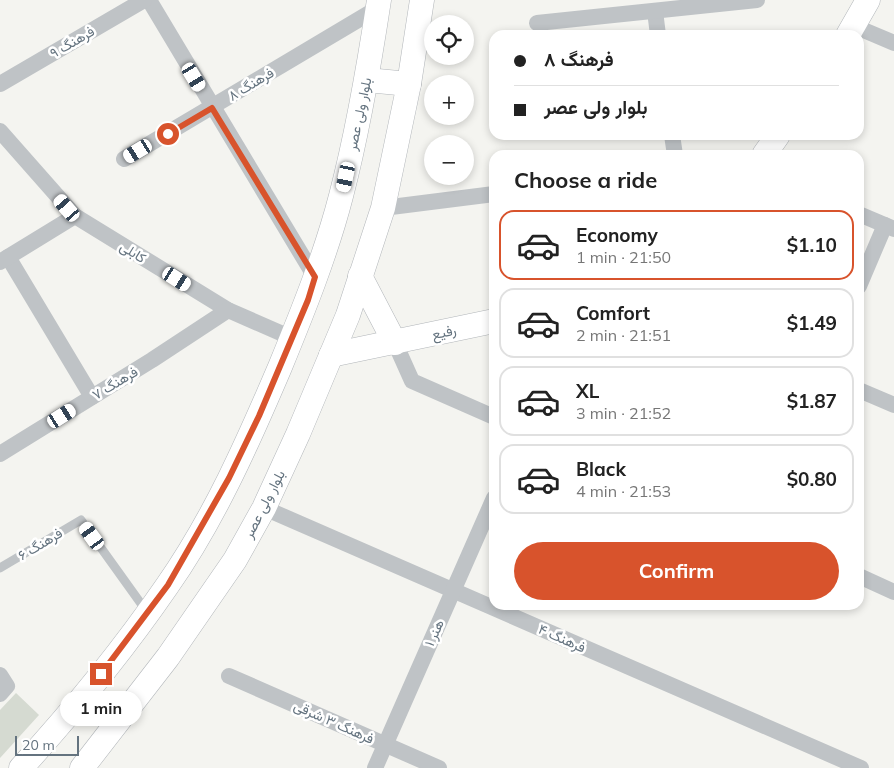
<!DOCTYPE html>
<html lang="en">
<head>
<meta charset="utf-8">
<style>
	:root { --surface:#fff; --page:#f6f6f6; --text:#222; --muted:#767676; --line:#e0e0e0; --accent:#d8532c }
	body { margin:0; font-family:Mulish,Vazirmatn,sans-serif; background:var(--page); color:var(--text); height:100vh; display:flex; flex-direction:column; font-size:19px; white-space:nowrap }
	* { box-sizing:border-box; margin:0 }
	p { font-size:16px; color:var(--muted) }
	.icon { flex:none; width:28px; height:28px; fill:none; stroke:currentColor; stroke-width:2; stroke-linecap:round; stroke-linejoin:round }
	.map { position:relative; flex:1; overflow:hidden }
	.panel { position:absolute; left:489px; top:150px; width:375px; height:460px; display:flex; flex-direction:column; background:var(--surface); border-radius:15px; box-shadow:0 2px 8px #0003 }
	.panel>* { flex:none }
	.top-card { position:absolute; left:489px; top:30px; width:375px; height:110px; border-radius:15px; box-shadow:0 2px 8px #0003; display:grid; align-content:center; height:110px; padding:0 25px; background:var(--surface) }
	.buttons { position:absolute; left:424px; top:15px; display:grid; gap:10px }
	.buttons a { display:grid; place-items:center; width:50px; height:50px; border-radius:50%; background:var(--surface); box-shadow:0 2px 8px #0003; font-size:25px }
	.scale { position:absolute; left:15px; bottom:12px; width:64px; box-sizing:border-box; padding-left:5px; border:2px solid #64737f; border-top:0; font-size:14px; line-height:18px; white-space:nowrap; color:#64737f; -webkit-text-stroke:4px #fff; paint-order:stroke }
	.end { position:absolute; width:22px; height:22px; margin:-11px; border:6px solid #d8532c; background:#fff; box-shadow:0 0 0 2px #fff }
	.from { border-radius:50% }
	.bubble { position:absolute; height:35px; border-radius:18px; background:var(--surface); box-shadow:0 2px 8px #0003; font-size:16px; font-weight:700; line-height:35px; text-align:center }
	.car { position:absolute; width:15px; height:30px; margin:-15px -8px; border-radius:6px; box-shadow:0 0 4px 1px #0007; background:linear-gradient(#fff 24%,#345 0 40%,#fff 0 76%,#345 0 86%,#fff 0) }
	.top-card b { display:flex; align-items:center; gap:18px; height:48px; font-size:19px }
	.top-card b+b { border-top:1px solid var(--line) }
	.top-card i { width:12px; height:12px; background:var(--text) }
	ul { padding:0; list-style:none }
	li { display:flex; align-items:center; gap:15px; height:70px; margin:0 10px 8px; padding:0 15px; border:2px solid var(--line); border-radius:15px }
	li div { flex:1 }
	li b { display:block; font-size:19px }
	li em { font-style:normal; font-weight:700 }
	li.selected { border-color:var(--accent) }
	li>.icon { width:45px; height:45px; stroke-width:1.5 }
	h2 { padding:0 25px; font-size:22px; line-height:60px }
	.button { display:flex; gap:10px; margin-top:auto; padding:10px 25px }
	.button a { flex:1; height:58px; border-radius:30px; background:var(--accent); color:#fff; font-size:20px; font-weight:700; line-height:58px; text-align:center }
	.map>svg:first-child { display:block }
	.green { fill:#d5dad1 }
	.lines { fill:none; stroke-linecap:round; stroke-linejoin:round }
	.secondary-casing { stroke:#b2b6ba; stroke-width:25 }
	.lane { stroke:#bfc3c6; stroke-width:9 }
	.street { stroke:#bfc3c6; stroke-width:16 }
	.secondary { stroke:#fff; stroke-width:24 }
	.route { stroke:#d8532c; stroke-width:6 }
	.labels { text-anchor:middle; stroke-width:5; stroke-linejoin:round; paint-order:stroke }
	.street-label { font-size:14px; fill:#64737f; stroke:#fff }
</style>
</head>
<body>
<div class="map">
<svg width="894" height="768" viewBox="0 0 894 768">
	<rect width="100%" height="100%" fill="#f4f4f0"/>
	<path class="green" d="M16,693l23,22 -39,43v-48z"/>
	<g class="lines">
		<defs>
			<g id="secondary">
				<path d="M848,35l20,-35"/>
				<path d="M367,80l42,4"/>
				<path d="M764,155l14,-20"/>
				<path d="M360,276l35,67"/>
				<path d="M331,355l163,-34"/>
				<path d="M21,768c52,-57 102,-118 146,-182 47,-67 81,-144 113,-219 23,-56 46,-113 61,-171 17,-65 28,-130 38,-196"/>
				<path d="M82,768l86,-111 67,-97 29,-52 34,-74 50,-119 35,-107 26,-124 13,-84"/>
			</g>
		</defs>
		<use href="#secondary" class="secondary-casing"/>
		<path class="lane" d="M0,568l81,-48 66,92"/>
		<g class="street">
			<path d="M149,0l166,277"/>
			<path d="M655,11l3,24"/>
			<path d="M537,23l220,-23"/>
			<path d="M854,26l40,17"/>
			<path d="M0,84l144,-84"/>
			<path d="M0,131l75,85 153,94 64,28"/>
			<path d="M672,135l3,20"/>
			<path d="M124,159l254,-151"/>
			<path d="M383,208l111,-14"/>
			<path d="M859,214l35,15"/>
			<path d="M8,257l84,140"/>
			<path d="M0,262l75,-46"/>
			<path d="M859,286l26,-61"/>
			<path d="M395,343l17,38 82,36"/>
			<path d="M859,390l35,15"/>
			<path d="M0,454l152,-94 76,-50"/>
			<path d="M264,508l597,260"/>
			<path d="M859,576l35,16"/>
			<path d="M0,675l7,11 -7,8"/>
			<path d="M229,676l210,92"/>
			<path d="M375,768l119,-270"/>
		</g>
		<use href="#secondary" class="secondary"/>
	</g>
	<g class="lines">
		<path class="route" d="M101,674l67,-89 61,-107 30,-62 49,-116 7,-23 -103,-169 -44,26"/>
	</g>
	<g class="labels">
		<g class="street-label">
			<text transform="translate(72 42) rotate(-30)" y="5">فرهنگ ۹</text>
			<text transform="translate(251 84) rotate(-31)" y="5">فرهنگ ۸</text>
			<text transform="translate(359 114) rotate(-78)" y="5">بلوار ولی عصر</text>
			<text transform="translate(133 252) rotate(32)" y="5">کابلی</text>
			<text transform="translate(444 332) rotate(-12)" y="5">رفیع</text>
			<text transform="translate(115 383) rotate(-31)" y="5">فرهنگ ۷</text>
			<text transform="translate(264 504) rotate(-63)" y="5">بلوار ولی عصر</text>
			<text transform="translate(40 544) rotate(-31)" y="5">فرهنگ ۶</text>
			<text transform="translate(434 633) rotate(-66)" y="5">هنر ۱</text>
			<text transform="translate(562 638) rotate(24)" y="5">فرهنگ ۴</text>
			<text transform="translate(334 722) rotate(24)" y="5">فرهنگ ۳ شرقی</text>
		</g>
	</g>
</svg>
<div class="buttons">
<a><svg class="icon" aria-label="locate" viewBox="0 0 24 24"><circle cx="12" cy="12" r="6"/><path d="M12 2v4M12 18v4M2 12h4M18 12h4"/></svg></a>
<a>+</a>
<a>−</a>
</div>
<div class="scale">20 m</div>
<i class="end from" style="left:168px;top:134px"></i>
<i class="end" style="left:101px;top:674px"></i>
<div class="bubble" style="left:60px;top:691px;width:82px">1 min</div>
<i class="car" style="left:194px;top:77px;rotate:149deg"></i>
<i class="car" style="left:138px;top:151px;rotate:239deg"></i>
<i class="car" style="left:346px;top:177px;rotate:192deg"></i>
<i class="car" style="left:67px;top:208px;rotate:319deg"></i>
<i class="car" style="left:177px;top:279px;rotate:122deg"></i>
<i class="car" style="left:62px;top:416px;rotate:58deg"></i>
<i class="car" style="left:92px;top:536px;rotate:324deg"></i>
<div class="top-card">
<b><i class="from"></i>فرهنگ ۸</b>
<b><i></i>بلوار ولی عصر</b>
</div>
<section class="panel">
<h2>Choose a ride</h2>
<ul>
<li class="selected"><svg class="icon" aria-label="car" viewBox="0 0 24 24"><path d="M5 17H2v-5l4-1 3-4h7l3 4 3 1v5h-3M9 17h6M6 11h13"/><circle cx="7" cy="17" r="2"/><circle cx="17" cy="17" r="2"/></svg><div><b>Economy</b><p>1 min · 21:50</p></div><em>$1.10</em></li>
<li><svg class="icon" aria-label="car" viewBox="0 0 24 24"><path d="M5 17H2v-5l4-1 3-4h7l3 4 3 1v5h-3M9 17h6M6 11h13"/><circle cx="7" cy="17" r="2"/><circle cx="17" cy="17" r="2"/></svg><div><b>Comfort</b><p>2 min · 21:51</p></div><em>$1.49</em></li>
<li><svg class="icon" aria-label="car" viewBox="0 0 24 24"><path d="M5 17H2v-5l4-1 3-4h7l3 4 3 1v5h-3M9 17h6M6 11h13"/><circle cx="7" cy="17" r="2"/><circle cx="17" cy="17" r="2"/></svg><div><b>XL</b><p>3 min · 21:52</p></div><em>$1.87</em></li>
<li><svg class="icon" aria-label="car" viewBox="0 0 24 24"><path d="M5 17H2v-5l4-1 3-4h7l3 4 3 1v5h-3M9 17h6M6 11h13"/><circle cx="7" cy="17" r="2"/><circle cx="17" cy="17" r="2"/></svg><div><b>Black</b><p>4 min · 21:53</p></div><em>$0.80</em></li>
</ul>
<div class="button"><a>Confirm</a></div>
</section>
</div>
</body>
</html>
